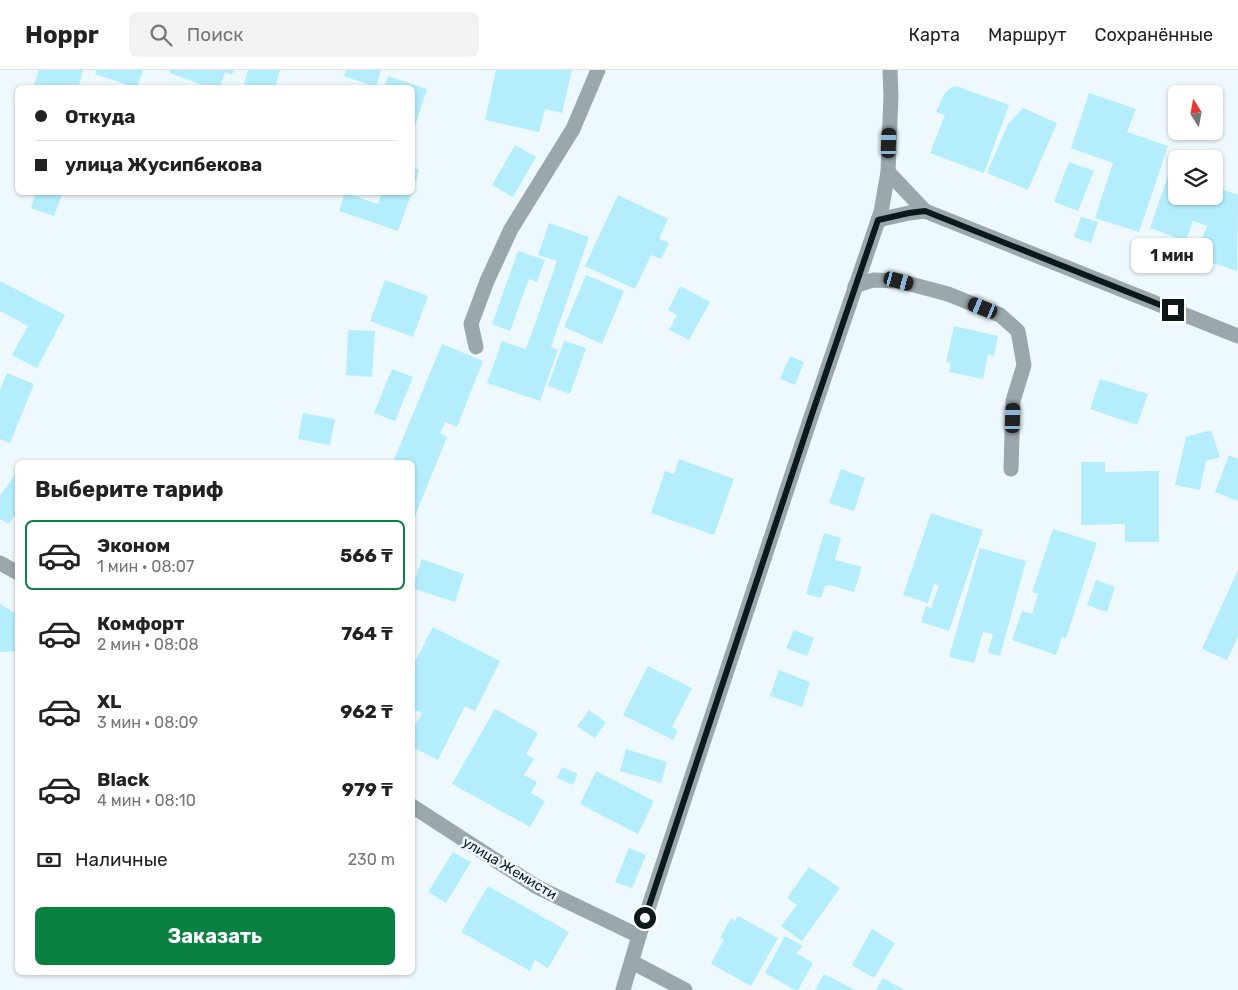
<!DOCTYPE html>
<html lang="ru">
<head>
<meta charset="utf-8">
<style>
	:root { --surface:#fff; --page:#f2f2f2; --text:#222; --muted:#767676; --line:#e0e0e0; --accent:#0b8043 }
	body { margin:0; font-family:Rubik,sans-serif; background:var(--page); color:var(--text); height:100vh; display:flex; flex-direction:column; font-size:19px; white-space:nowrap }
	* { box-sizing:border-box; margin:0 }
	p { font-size:16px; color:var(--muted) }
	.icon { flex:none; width:28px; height:28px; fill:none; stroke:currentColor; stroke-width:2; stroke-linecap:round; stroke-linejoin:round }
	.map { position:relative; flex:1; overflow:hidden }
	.side { position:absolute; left:15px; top:390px; width:400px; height:515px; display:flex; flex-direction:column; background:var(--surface); border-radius:8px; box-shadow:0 1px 4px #0004 }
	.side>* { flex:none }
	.guide { position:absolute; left:15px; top:15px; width:400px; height:110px; border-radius:8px; box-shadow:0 1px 4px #0004; display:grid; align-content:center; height:110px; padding:0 20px; background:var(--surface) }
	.needle { width:32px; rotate:349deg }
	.buttons { position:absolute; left:1168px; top:15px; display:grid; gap:10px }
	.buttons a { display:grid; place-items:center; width:55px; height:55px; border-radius:8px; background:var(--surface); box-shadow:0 1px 4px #0004; font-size:25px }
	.end { position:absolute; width:22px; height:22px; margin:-11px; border:6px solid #0d181b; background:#fff; box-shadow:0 0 0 2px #fff }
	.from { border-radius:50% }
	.bubble { position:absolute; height:35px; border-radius:8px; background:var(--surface); box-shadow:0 1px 4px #0004; font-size:16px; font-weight:700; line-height:35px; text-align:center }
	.car { position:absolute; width:15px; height:30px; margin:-15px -8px; border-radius:6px; box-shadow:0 0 4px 1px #0007; background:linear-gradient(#222 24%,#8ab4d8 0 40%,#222 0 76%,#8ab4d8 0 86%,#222 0) }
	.guide b { display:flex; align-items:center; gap:18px; height:48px; font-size:19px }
	.guide b+b { border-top:1px solid var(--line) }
	.guide i { width:12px; height:12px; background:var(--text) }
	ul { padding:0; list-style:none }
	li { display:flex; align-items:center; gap:15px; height:70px; margin:0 10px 8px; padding:0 10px; border:2px solid transparent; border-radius:8px }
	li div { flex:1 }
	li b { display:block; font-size:19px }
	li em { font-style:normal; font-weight:700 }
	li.active { border-color:var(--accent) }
	li>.icon { width:45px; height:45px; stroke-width:1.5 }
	h2 { padding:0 20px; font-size:22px; line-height:60px }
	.pay { display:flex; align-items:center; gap:12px; height:55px; padding:0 20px; font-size:19px }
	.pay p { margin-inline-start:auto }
	.action { display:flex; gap:10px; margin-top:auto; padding:10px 20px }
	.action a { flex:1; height:58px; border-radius:8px; background:var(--accent); color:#fff; font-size:20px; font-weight:700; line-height:58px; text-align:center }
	header { display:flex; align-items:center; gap:30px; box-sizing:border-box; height:70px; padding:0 25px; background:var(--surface); border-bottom:1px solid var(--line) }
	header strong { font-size:24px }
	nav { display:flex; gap:28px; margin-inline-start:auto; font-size:18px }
	.search { width:350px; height:45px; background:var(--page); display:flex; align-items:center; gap:12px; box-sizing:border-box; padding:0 18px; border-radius:8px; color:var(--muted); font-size:19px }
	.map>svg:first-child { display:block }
	.building { fill:#b4edfc }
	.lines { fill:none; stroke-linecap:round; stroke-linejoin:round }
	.minor { stroke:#9aa7ab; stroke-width:15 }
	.route { stroke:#0d181b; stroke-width:6 }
	.labels { text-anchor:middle; stroke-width:5; stroke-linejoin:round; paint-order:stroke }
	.street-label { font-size:14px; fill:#0d181b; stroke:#edf9fd }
</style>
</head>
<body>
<header>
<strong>Hoppr</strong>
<div class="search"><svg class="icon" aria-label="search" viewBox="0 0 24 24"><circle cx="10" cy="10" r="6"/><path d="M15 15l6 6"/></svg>Поиск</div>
<nav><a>Карта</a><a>Маршрут</a><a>Сохранённые</a></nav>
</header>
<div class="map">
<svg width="1238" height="920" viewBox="0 0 1238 920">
	<rect width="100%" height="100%" fill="#edf9fd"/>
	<g class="building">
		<path d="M39,0h44l-5,18h-45z"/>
		<path d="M97,0h46l-6,18 -42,-14z"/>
		<path d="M169,0h65l-2,5 -7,-3 -5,16h-9l-41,-15z"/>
		<path d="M248,0h32l-5,18h-17l-14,-4z"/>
		<path d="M346,0h35l-5,17 -32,-11z"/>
		<path d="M496,0h76l-10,43 -17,-4 -6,23 -54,-12z"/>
		<path d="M388,6l39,13 -14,43 -1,-44h-28z"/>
		<path d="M956,16l53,19 -25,68 -54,-20 15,-38 -9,-3 9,-19 7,-6z"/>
		<path d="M1089,23l47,16 -9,23 41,14 -29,86 -44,-14 18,-55 -42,-15z"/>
		<path d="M1023,38l34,15 -29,67 -41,-17 21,-49z"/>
		<path d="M515,75l21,12 -23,40 -21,-12z"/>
		<path d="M1069,92l25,9 -16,40 -24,-9z"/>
		<path d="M412,98l7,2 -6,19h-1z"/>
		<path d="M1170,100l6,3v23h38v-10l24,9 -1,76 -42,-14 12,-31 -14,-5 -7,20 -36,-13z"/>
		<path d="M36,122h27l-9,24 -23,-8z"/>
		<path d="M382,122h30l-14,39 -59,-20 6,-18 33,11z"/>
		<path d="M618,125l50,24 -9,20 10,4 -8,16 -10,-4 -16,34 -50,-23z"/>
		<path d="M1081,147l17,5 -7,21 -17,-6z"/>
		<path d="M549,153l40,14 -38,110 7,3 -18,51 -53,-18 15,-42 24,8 31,-88 -19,-6z"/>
		<path d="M518,181l27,9 -8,22 -8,-3 -19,52 -18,-7z"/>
		<path d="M586,205l38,16 -22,53 -38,-17z"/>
		<path d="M385,210l43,16 -15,41 -43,-16z"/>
		<path d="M0,211l65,34 -28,53 -25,-13 16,-29 -28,-15z"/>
		<path d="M680,216l30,16 -21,38 -20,-10 8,-15 -9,-5z"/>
		<path d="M954,256l44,10 -4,20 -6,-2 -5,25 -34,-7 2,-9 -5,-1z"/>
		<path d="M348,260l27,1 -3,46 -26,-2z"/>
		<path d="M564,271l22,7 -16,46 -22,-8z"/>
		<path d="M442,274l41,17 -26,66 -12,-5 -5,11 7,4 -34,84 -1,-59h-19z"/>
		<path d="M790,286l14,6 -9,23 -15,-6z"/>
		<path d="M392,299l21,8 -18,44 -21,-8z"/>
		<path d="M7,303l27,11 -24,59 -10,-4v-49z"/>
		<path d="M1100,309l48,15 -11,31 -47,-16z"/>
		<path d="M303,343l32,6 -5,26 -32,-6z"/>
		<path d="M1211,360l9,27 -14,4 -6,29 -25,-5 11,-48z"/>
		<path d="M1229,385l9,4v42l-23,-9z"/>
		<path d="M679,389l55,20 -20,56 -63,-22 14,-42 9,3z"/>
		<path d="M1081,392h24v10l54,-1v71h-34v-18l-44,1z"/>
		<path d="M841,399l24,9 -11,33 -25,-8z"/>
		<path d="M18,400v41l-9,13 -9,-5v-23z"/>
		<path d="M931,443l52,17 -34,101 -28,-9 5,-16 5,2 8,-22 -5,-2 -6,19 -25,-8z"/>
		<path d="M1053,459l44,14 -31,95 -4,-1 -6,18 -44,-15 10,-29 10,3 6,-20 -6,-2z"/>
		<path d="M824,463l17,5 -6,22 27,7 -8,25 -24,-7 -5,1 -4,12 -15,-4z"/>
		<path d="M980,478l46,13 -26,95 -12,-3 5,-19 -10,-2 -9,31 -25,-6z"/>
		<path d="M422,489l42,15 -9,28 -43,-14z"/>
		<path d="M1238,500v67l-11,23 -25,-11z"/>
		<path d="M1096,510l19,7 -8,25 -20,-7z"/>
		<path d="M0,534l18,11v36l-18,1z"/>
		<path d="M433,557l67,34 -25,50 -10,-5 -27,54 -26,-13v-15l10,-19 -10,-4v-4l3,-6 -3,-1v-30z"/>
		<path d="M794,560l20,8 -7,18 -21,-8z"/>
		<path d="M648,596l44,22 -20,39 6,4 -5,9 -50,-25z"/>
		<path d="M779,600l31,12 -8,25 -32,-11z"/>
		<path d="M495,639l43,24 -12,21 8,5 -10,16 13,7 -6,11 14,8 -15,26 -78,-43z"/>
		<path d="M589,640l17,12 -11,16 -18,-12z"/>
		<path d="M626,679l41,13 -6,21 -41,-12z"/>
		<path d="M562,697l16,7 -5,11 -16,-7z"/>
		<path d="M596,701l58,30 -16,33 -58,-30z"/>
		<path d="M629,778l17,7 -14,33 -17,-6z"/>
		<path d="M453,782l18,10 -25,41 -18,-11z"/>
		<path d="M809,797l31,21 -38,53 -21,-15 16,-21 -10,-7z"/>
		<path d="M488,816l81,46 -21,36 -13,-8 -5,11 -69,-39z"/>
		<path d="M738,846l40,22 -27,48 -40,-22 13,-25 -4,-1 11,-20 4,3z"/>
		<path d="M872,859l23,14 -21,35 -22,-13z"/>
		<path d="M785,866l18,10 -7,7 17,10 -15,27h-3l-30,-17z"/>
		<path d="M824,904l31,16h-40z"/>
		<path d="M883,908l21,12h-28z"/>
	</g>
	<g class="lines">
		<g class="minor">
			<path d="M888,102l37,39 313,125"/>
			<path d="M878,150l31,-7 16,-2"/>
			<path d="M855,216l18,-6 26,1 49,13 52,21 18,16 6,34 -11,36 -2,68"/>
			<path d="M476,277l-5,-23 16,-43 24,-52 62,-100 25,-59"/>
			<path d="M0,493l18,10"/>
			<path d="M412,736l125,81 102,49"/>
			<path d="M632,892l53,28"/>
			<path d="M623,920l16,-54 172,-519 70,-205 7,-40 3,-76 -1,-26"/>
		</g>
	</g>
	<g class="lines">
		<path class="route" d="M645,848l166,-501 67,-197 31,-7 16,-2 248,99"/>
	</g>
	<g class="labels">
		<g class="street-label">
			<text transform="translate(510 798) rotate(31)" y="5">улица Жемисти</text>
		</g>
	</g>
</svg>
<div class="buttons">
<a><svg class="needle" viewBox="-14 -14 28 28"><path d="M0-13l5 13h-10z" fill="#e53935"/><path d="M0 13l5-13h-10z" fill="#767676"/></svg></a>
<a><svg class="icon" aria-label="layers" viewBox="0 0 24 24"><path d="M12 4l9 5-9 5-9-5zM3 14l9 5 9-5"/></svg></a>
</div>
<i class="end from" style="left:645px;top:848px"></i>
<i class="end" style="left:1173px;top:240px"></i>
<div class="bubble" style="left:1131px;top:168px;width:82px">1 мин</div>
<i class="car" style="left:889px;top:73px;rotate:2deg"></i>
<i class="car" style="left:899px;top:211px;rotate:105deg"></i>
<i class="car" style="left:983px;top:238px;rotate:292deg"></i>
<i class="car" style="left:1013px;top:348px;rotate:2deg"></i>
<div class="guide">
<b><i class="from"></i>Откуда</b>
<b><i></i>улица Жусипбекова</b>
</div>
<section class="side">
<h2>Выберите тариф</h2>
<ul>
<li class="active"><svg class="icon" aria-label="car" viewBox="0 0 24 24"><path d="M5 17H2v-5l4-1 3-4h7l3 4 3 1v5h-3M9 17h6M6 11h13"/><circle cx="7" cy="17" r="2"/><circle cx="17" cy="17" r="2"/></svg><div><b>Эконом</b><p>1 мин · 08:07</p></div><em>566 ₸</em></li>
<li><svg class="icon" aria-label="car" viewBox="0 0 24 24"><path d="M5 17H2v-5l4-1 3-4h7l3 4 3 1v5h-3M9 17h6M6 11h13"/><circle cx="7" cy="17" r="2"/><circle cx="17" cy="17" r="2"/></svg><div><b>Комфорт</b><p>2 мин · 08:08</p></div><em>764 ₸</em></li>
<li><svg class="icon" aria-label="car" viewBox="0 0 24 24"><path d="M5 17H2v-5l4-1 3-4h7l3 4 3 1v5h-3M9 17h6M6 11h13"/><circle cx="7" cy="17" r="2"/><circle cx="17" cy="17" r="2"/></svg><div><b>XL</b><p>3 мин · 08:09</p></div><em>962 ₸</em></li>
<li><svg class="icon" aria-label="car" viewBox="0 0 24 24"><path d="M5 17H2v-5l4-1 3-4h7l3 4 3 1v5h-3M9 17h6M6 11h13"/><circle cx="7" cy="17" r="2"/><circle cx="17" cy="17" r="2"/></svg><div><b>Black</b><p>4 мин · 08:10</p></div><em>979 ₸</em></li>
</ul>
<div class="pay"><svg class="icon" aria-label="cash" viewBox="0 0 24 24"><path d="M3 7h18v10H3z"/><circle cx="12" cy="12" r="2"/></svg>Наличные<p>230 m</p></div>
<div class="action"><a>Заказать</a></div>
</section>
</div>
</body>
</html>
